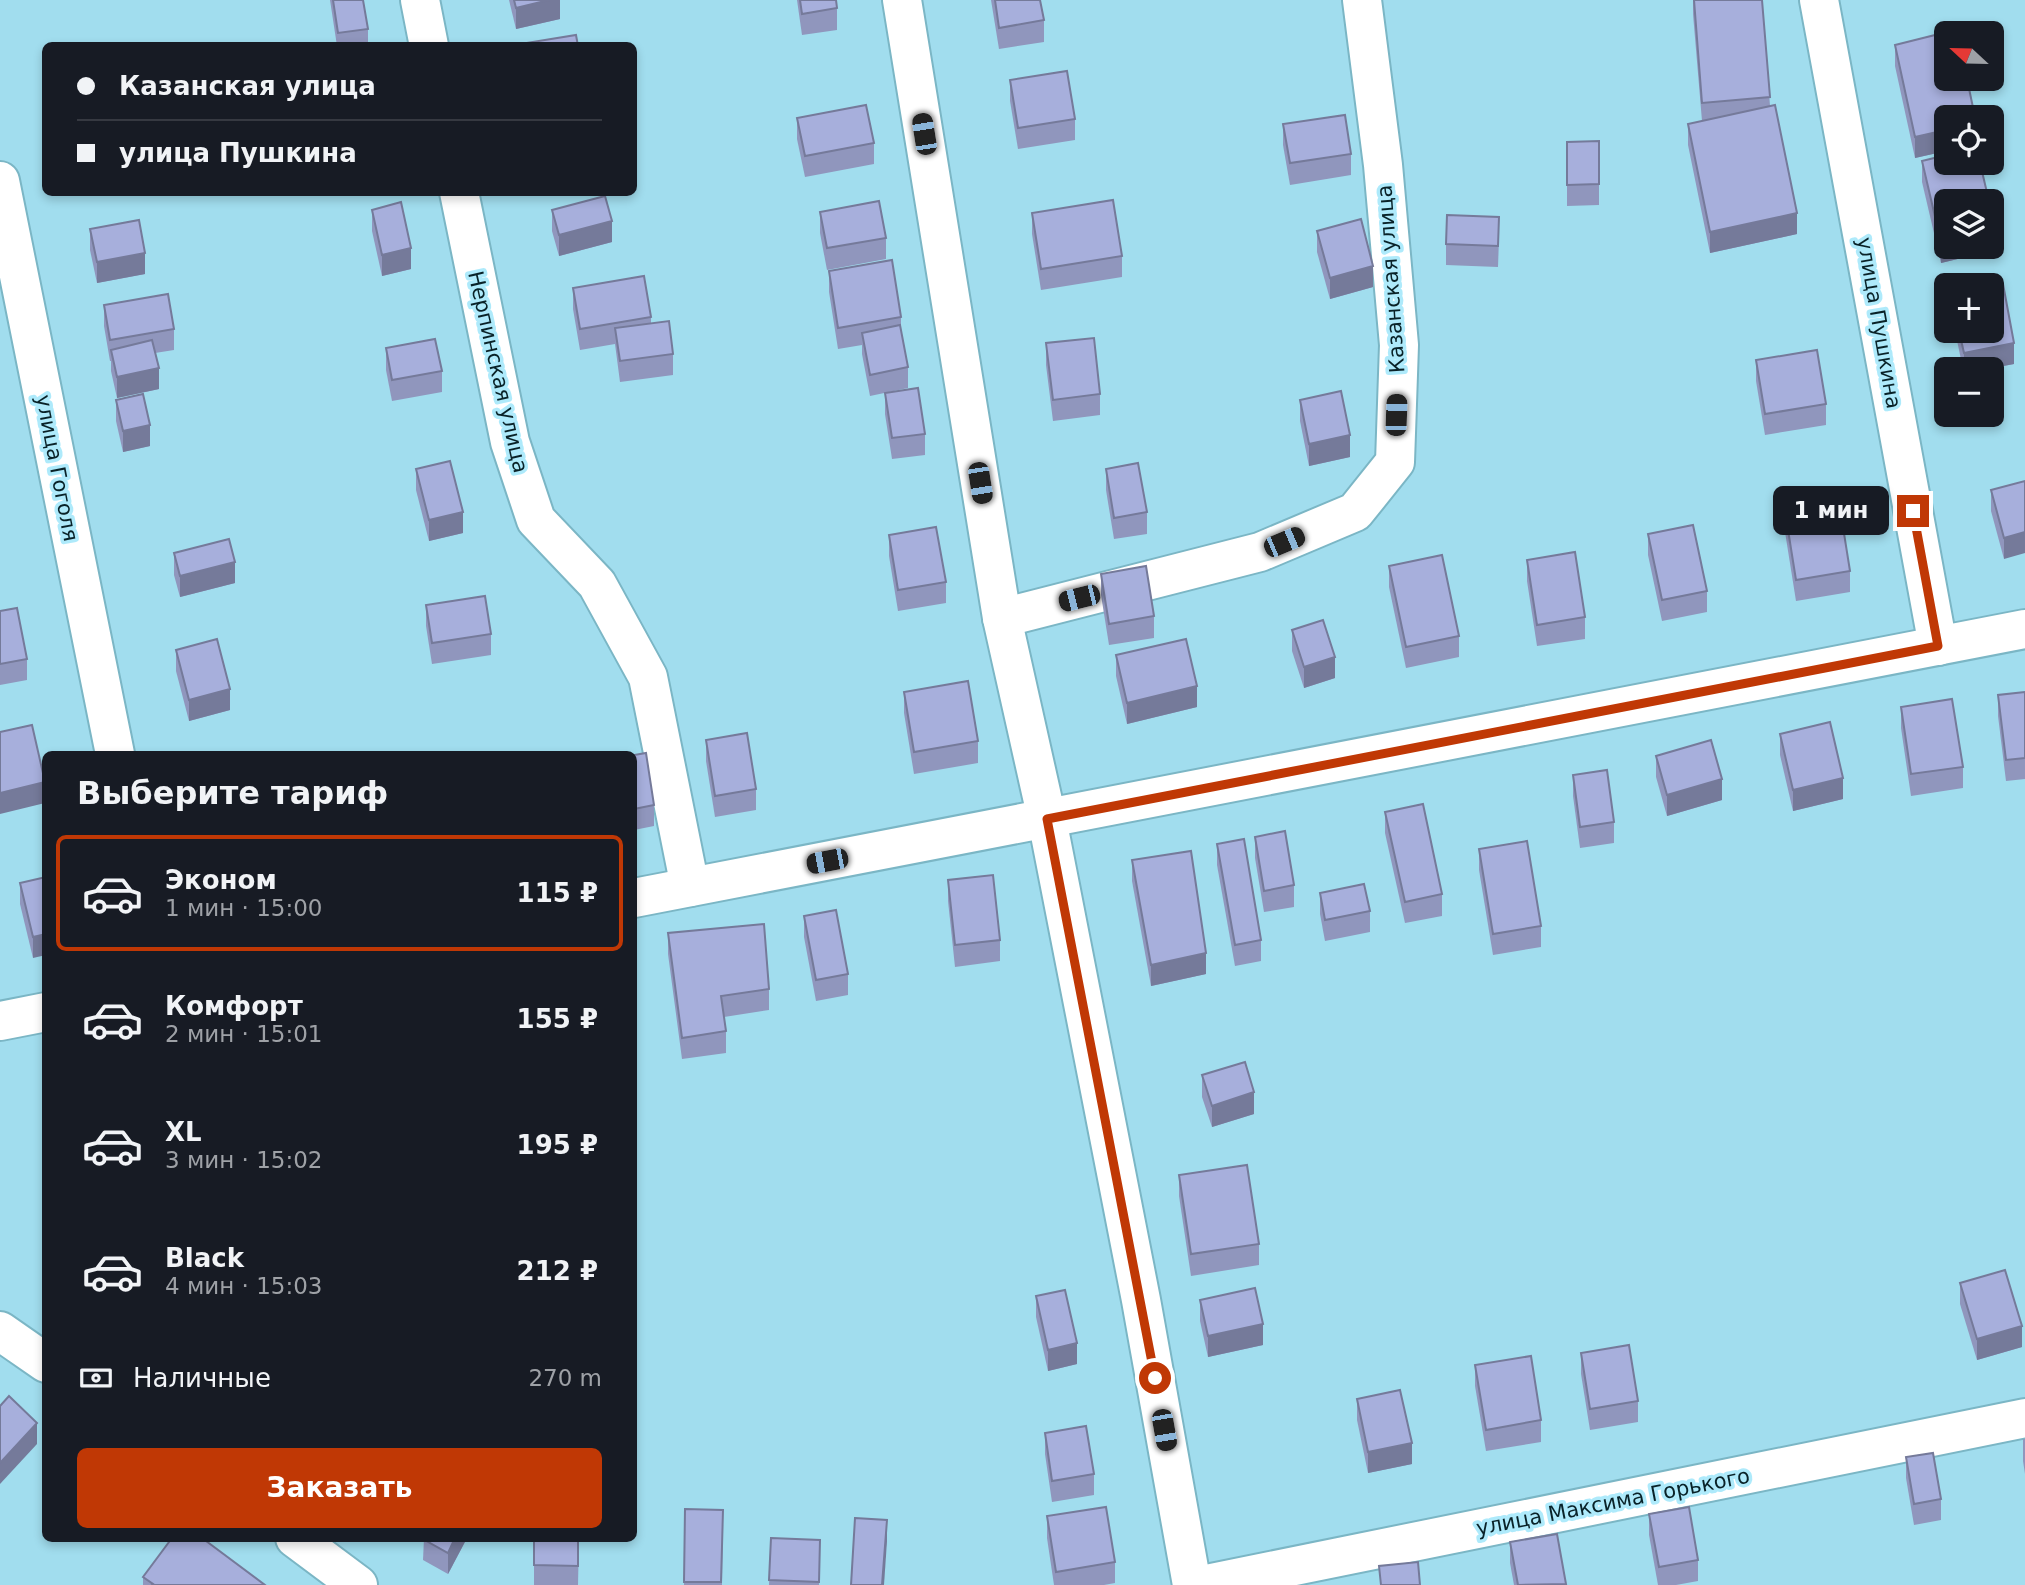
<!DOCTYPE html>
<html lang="ru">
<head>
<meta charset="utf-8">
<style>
	:root { --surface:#171b24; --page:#20242c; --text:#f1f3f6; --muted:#9ea1a6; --line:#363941; --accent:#c03805 }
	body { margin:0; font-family:"DejaVu Sans",sans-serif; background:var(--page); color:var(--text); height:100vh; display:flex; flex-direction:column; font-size:26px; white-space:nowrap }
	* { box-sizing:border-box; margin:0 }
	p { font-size:23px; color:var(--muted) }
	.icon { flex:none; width:38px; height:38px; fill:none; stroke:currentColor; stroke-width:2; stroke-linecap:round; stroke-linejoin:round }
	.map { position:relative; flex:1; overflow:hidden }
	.side { position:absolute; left:42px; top:751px; width:595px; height:791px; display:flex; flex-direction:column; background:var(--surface); border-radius:10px; box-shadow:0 4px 10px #0003 }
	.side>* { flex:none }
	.top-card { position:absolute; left:42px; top:42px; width:595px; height:154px; border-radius:10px; box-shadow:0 4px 10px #0003; display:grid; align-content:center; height:154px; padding:0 35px; background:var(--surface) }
	.needle { width:46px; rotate:292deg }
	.fabs { position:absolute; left:1934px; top:21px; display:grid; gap:14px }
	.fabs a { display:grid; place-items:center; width:70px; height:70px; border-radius:10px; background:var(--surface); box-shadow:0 4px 10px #0003; font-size:35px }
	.end { position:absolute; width:32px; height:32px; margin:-16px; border:9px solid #c03805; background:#fff; box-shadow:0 0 0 4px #fff }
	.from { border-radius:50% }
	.bubble { position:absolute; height:49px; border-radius:10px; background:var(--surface); box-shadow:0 4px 10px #0003; font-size:23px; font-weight:700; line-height:49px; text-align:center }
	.car { position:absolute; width:21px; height:42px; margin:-21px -10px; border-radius:9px; box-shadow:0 0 5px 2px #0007; background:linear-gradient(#222 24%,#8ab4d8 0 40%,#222 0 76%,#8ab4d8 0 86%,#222 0) }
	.top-card b { display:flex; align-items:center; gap:24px; height:66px; font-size:26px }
	.top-card b+b { border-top:2px solid var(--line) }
	.top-card i { width:18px; height:18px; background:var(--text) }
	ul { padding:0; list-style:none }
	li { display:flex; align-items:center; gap:21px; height:116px; margin:0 14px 10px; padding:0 21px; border:4px solid transparent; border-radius:10px }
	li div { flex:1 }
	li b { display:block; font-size:26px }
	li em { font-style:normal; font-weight:700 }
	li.active { border-color:var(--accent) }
	li>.icon { width:63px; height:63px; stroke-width:1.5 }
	h2 { padding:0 35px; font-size:32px; line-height:84px }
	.pay { display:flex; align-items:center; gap:18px; height:77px; padding:0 35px; font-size:26px }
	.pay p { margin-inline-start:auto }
	.primary-button { display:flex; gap:14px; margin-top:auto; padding:14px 35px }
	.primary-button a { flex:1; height:80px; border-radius:10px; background:var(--accent); color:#fff; font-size:28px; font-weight:700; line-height:80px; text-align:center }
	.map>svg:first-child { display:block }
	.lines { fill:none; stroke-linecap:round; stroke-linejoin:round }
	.minor-casing { stroke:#7bb6c5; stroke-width:42 }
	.secondary-casing { stroke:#7bb6c5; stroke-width:42 }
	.minor { stroke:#fff; stroke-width:38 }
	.secondary { stroke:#fff; stroke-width:38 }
	.wall { fill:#9096bd }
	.shaded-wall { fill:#757a9a }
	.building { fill:#a7afdc; stroke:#757a9a; stroke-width:2 }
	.route { stroke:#c03805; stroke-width:9 }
	.labels { text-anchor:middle; stroke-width:7; stroke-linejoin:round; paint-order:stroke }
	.street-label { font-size:21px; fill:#092228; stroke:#aeeafb }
</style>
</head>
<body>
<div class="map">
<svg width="2025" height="1585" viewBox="0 0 2025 1585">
	<rect width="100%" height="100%" fill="#a1ddee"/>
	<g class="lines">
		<defs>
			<g id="minor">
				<path d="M420,0l9,46"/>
				<path d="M902,0l100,618 45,201"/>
				<path d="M1819,0l119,646"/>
				<path d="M0,181l115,573"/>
				<path d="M459,192l51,250 26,78 61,64 51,93 42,210"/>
				<path d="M1002,618l258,-66 95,-40 40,-50 4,-117 -16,-180 -21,-165"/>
				<path d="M0,1331l46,32"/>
				<path d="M295,1538l63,47"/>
				<path d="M1201,1585l824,-167"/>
			</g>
			<g id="secondary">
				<path d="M1047,819l94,481 51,285"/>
				<path d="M634,898l1391,-269"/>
				<path d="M0,1021l46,-9"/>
			</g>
		</defs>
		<use href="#minor" class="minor-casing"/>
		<use href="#secondary" class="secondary-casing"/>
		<use href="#minor" class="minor"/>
		<use href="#secondary" class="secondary"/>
	</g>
	<g class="wall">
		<path d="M330,0h33l5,29v17h-31z"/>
		<path d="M509,0h51v19l-44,10z"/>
		<path d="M797,0h39l1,8v22l-35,5z"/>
		<path d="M991,0h49l4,20v22l-45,7z"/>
		<path d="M1693,0h69l8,106 27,128 -87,19 -22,-108v-21l14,-3 -9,-107z"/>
		<path d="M1895,45l51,72v34l-31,7 -20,-92z"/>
		<path d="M1010,80l65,39v21l-57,9 -8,-48z"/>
		<path d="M797,118l77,25v21l-69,13 -8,-38z"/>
		<path d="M1283,124l68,30v21l-61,10 -7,-40z"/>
		<path d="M1599,141v64l-32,1v-64z"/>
		<path d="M1922,161l73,89 -54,13 -19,-81z"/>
		<path d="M372,210l39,59 -29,7 -10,-45z"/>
		<path d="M552,210l60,32 -53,14 -7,-25z"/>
		<path d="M820,212l66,26v21l-59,11 -7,-37z"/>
		<path d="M1032,213l90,43v21l-81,13 -9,-56z"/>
		<path d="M90,229l55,45 -48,9 -7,-33z"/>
		<path d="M1317,231l56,56 -43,12 -13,-47z"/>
		<path d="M1499,238l-1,29 -52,-2v-21z"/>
		<path d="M829,271l72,46v13l7,37v21l-38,8 -8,-42v-9l-24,4 -9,-57z"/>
		<path d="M573,288l78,29v6l22,31v21l-53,7 -5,-38 -35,6 -7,-41z"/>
		<path d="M104,305l70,24v21l-19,3 4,36 -42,9 -6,-27v-10h-1l-6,-35z"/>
		<path d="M1955,331h37l22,33 -27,5h-24z"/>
		<path d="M1046,343l54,51v21l-47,6 -7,-56z"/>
		<path d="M386,348l56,23v21l-50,9 -6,-31z"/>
		<path d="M1756,360l70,44v21l-61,10 -9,-54z"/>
		<path d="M885,393l40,41v21l-33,4 -7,-45z"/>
		<path d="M116,400l34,46 -27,6 -7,-31z"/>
		<path d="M1300,400l50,57 -41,9 -9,-45z"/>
		<path d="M416,469l47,64 -34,8 -13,-51z"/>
		<path d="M1106,469l41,43v22l-33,5 -8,-49z"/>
		<path d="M2025,481l-21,78 -13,-48v-21z"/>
		<path d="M1785,511l65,60v21l-54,9 -11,-69z"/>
		<path d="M1648,534l59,57v21l-45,9 -14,-66z"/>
		<path d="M889,535l57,47v21l-48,8 -9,-55z"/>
		<path d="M174,553l61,30 -55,14 -6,-22z"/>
		<path d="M1527,560l58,57v22l-48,7 -10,-65z"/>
		<path d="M1389,566l70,70v21l-53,11 -17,-81z"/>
		<path d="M1101,574l53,42v22l-45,7 -8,-50z"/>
		<path d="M426,605l65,29v21l-59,9 -6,-38z"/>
		<path d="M0,611l27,48v21l-27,5z"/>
		<path d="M1292,630l43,48 -31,10 -12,-37z"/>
		<path d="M176,650l54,60 -41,11 -13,-50z"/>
		<path d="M1116,655l81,52 -70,17 -11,-48z"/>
		<path d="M904,692l74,49v22l-64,11 -10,-61z"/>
		<path d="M2025,692v87l-19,2 -8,-65v-21z"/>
		<path d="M1901,707l62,60v21l-52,8 -10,-68z"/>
		<path d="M1780,734l63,65 -50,12 -13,-56z"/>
		<path d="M706,740l50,49v21l-41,7 -9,-56z"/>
		<path d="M634,755l20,50v21l-20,4z"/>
		<path d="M1656,756l66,44 -55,16 -11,-39z"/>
		<path d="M1573,775l41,47v21l-34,5 -7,-52z"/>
		<path d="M1385,812l57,82v22l-37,7 -20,-90z"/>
		<path d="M1255,837l39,48v22l-30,5 -9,-54z"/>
		<path d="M1217,844l44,96v21l-26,5 -18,-101z"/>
		<path d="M1479,849l62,77v21l-48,8 -14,-85z"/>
		<path d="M1132,860l74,114 -55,12 -19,-105z"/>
		<path d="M46,877l-13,81 -13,-54v-21z"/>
		<path d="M948,880l52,60v21l-45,6 -7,-66z"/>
		<path d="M1320,893l50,18v21l-45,9 -5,-27z"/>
		<path d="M804,916l44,58v21l-32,6 -12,-64z"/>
		<path d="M668,933l101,56v21l-45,7 2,14v22l-44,6 -14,-105z"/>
		<path d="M1202,1075l52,39 -42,13 -10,-30z"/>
		<path d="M1179,1175l80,69v21l-68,11 -12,-80z"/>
		<path d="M1960,1283l62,64 -45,13 -17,-56z"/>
		<path d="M1036,1296l41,68 -29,7 -12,-54z"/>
		<path d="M1200,1300l63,45 -55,12 -8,-36z"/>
		<path d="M1581,1353l57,48v21l-48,8 -9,-56z"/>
		<path d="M1475,1365l66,55v22l-55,9 -11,-65z"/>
		<path d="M1357,1399l55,65 -44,9 -11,-53z"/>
		<path d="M1045,1433l49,41v21l-42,7 -7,-48z"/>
		<path d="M2023,1439h2v35l-2,-13z"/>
		<path d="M1906,1457l35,42v21l-27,5 -8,-47z"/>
		<path d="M685,1509l38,1 -1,75h-38z"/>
		<path d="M1649,1514l49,46v21l-22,4h-18l-9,-50z"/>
		<path d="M1047,1516l68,46v21l-11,2h-50l-7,-47z"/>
		<path d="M1557,1534l9,51h-52l-4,-22v-21z"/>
		<path d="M424,1538h43l-19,36 -25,-14z"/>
		<path d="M534,1538h45l-1,47h-44z"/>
		<path d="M771,1538l49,23 -1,24h-50z"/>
		<path d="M143,1577l122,8h-122z"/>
	</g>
	<g class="shaded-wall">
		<path d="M549,0h11v19l-44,10v-21z"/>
		<path d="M1946,130v21l-31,7v-21z"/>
		<path d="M1797,213v21l-87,19v-21z"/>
		<path d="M612,221v21l-53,14v-21z"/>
		<path d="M1995,229v21l-54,13v-21l5,-1v6h46v-17z"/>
		<path d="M411,248v21l-29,7v-21z"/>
		<path d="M145,253v21l-48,9v-21z"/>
		<path d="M1373,266v21l-43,12v-21z"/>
		<path d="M2014,343v21l-27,5h-23v-16z"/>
		<path d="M159,368v21l-42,9v-21z"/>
		<path d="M150,425v21l-27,6v-21z"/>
		<path d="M1350,435v22l-41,9v-22z"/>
		<path d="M463,512v21l-34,8v-21z"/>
		<path d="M2025,532v21l-21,6v-21z"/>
		<path d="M235,562v21l-55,14v-21z"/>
		<path d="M1335,657v21l-31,10v-21z"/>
		<path d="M1197,686v21l-70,17v-21z"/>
		<path d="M230,689v21l-41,11v-21z"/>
		<path d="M1843,778v21l-50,12v-21z"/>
		<path d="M1722,779v21l-55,16v-21z"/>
		<path d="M45,782v21l-45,11v-21z"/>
		<path d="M46,934v21l-13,3v-21z"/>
		<path d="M1206,953v21l-55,12v-21z"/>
		<path d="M1254,1092v22l-42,13v-21z"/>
		<path d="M1263,1324v21l-55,12v-21z"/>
		<path d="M2022,1326v21l-45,13v-21z"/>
		<path d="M1077,1343v21l-29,7v-21z"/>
		<path d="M37,1423v21l-37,40v-21z"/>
		<path d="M1412,1443v21l-44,9v-21z"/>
		<path d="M887,1520v21l-3,44h-2z"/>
		<path d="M455,1538h12l-19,36v-21z"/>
	</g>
	<g class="building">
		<path d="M333,0h30l5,29 -30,4z"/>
		<path d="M514,0h35l-33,8z"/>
		<path d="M800,0h36l1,8 -35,6z"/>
		<path d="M995,0h45l4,20 -45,8z"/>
		<path d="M1694,0h68l8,97 -68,6z"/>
		<path d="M1955,30l1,3h-10v46h21l8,38h-29v13l-31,7 -20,-92z"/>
		<path d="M576,35l2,11h-52v-3z"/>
		<path d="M1067,71l8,48 -57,9 -8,-48z"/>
		<path d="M866,105l8,38 -69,13 -8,-38z"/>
		<path d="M1775,105l22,108 -87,19 -22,-108z"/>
		<path d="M1345,115l6,39 -61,9 -7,-39z"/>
		<path d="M1599,141v43l-32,1v-43z"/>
		<path d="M1946,155v8h34l9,38h-43v40l-5,1 -19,-81z"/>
		<path d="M605,196l7,25 -53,14 -7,-25z"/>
		<path d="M1113,200l9,56 -81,13 -9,-56z"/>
		<path d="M879,201l7,37 -59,10 -7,-36z"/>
		<path d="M401,202l10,46 -29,7 -10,-45z"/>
		<path d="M1992,214l3,15 -3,1z"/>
		<path d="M1447,215l52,2 -1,29 -52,-2z"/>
		<path d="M1361,219l12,47 -43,12 -13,-47z"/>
		<path d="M139,220l6,33 -48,9 -7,-33z"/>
		<path d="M892,260l9,57 -63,11 -9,-57z"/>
		<path d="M644,276l7,41 -71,12 -7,-41z"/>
		<path d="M2003,284l11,59 -50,10 -5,-22h33v-44z"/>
		<path d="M168,294l6,35 -64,11 -6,-35z"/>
		<path d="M669,321l4,33 -53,7 -5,-33z"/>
		<path d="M900,325l8,42 -38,8 -8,-42z"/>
		<path d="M1094,338l6,56 -47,6 -7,-57z"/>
		<path d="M435,339l7,32 -50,9 -6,-32z"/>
		<path d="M152,340l7,28 -42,9 -6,-27z"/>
		<path d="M1817,350l9,54 -61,10 -9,-54z"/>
		<path d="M918,388l7,46 -33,4 -7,-45z"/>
		<path d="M1341,391l9,44 -41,9 -9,-44z"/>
		<path d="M143,394l7,31 -27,6 -7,-31z"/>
		<path d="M450,461l13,51 -34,8 -13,-51z"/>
		<path d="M1138,463l9,49 -33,6 -8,-49z"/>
		<path d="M2025,481v51l-21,6 -13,-48z"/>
		<path d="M1839,502l11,69 -54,9 -11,-69z"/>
		<path d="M1693,525l14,66 -45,9 -14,-66z"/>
		<path d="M936,527l10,55 -48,8 -9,-55z"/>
		<path d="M229,539l6,23 -55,14 -6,-23z"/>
		<path d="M1575,552l10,65 -48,8 -10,-65z"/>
		<path d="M1442,555l17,81 -53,11 -17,-81z"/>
		<path d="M1146,566l8,50 -45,8 -8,-50z"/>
		<path d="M485,596l6,38 -59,9 -6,-38z"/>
		<path d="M17,608l10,51 -27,5v-53z"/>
		<path d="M1323,620l12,37 -31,10 -12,-37z"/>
		<path d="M217,639l13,50 -41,11 -13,-50z"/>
		<path d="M1186,639l11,47 -70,17 -11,-48z"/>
		<path d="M968,681l10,60 -64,11 -10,-60z"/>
		<path d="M2025,692v66l-19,2 -8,-65z"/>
		<path d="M1952,699l11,68 -52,7 -10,-67z"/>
		<path d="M1830,722l13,56 -50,12 -13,-56z"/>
		<path d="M32,725l13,57 -45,11v-61z"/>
		<path d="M747,733l9,56 -41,7 -9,-56z"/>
		<path d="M1711,740l11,39 -55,16 -11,-39z"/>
		<path d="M646,753l8,52 -20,4v-54z"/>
		<path d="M1607,770l7,52 -34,5 -7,-52z"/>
		<path d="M1423,804l19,90 -37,8 -20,-90z"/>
		<path d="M1285,831l9,54 -30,6 -9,-54z"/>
		<path d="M1244,839l17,101 -26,5 -18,-101z"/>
		<path d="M1527,841l14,85 -48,8 -14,-85z"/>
		<path d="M1191,851l15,102 -55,12 -19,-105z"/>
		<path d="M993,875l7,65 -45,5 -7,-65z"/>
		<path d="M46,877v57l-13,3 -13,-54z"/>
		<path d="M1364,884l6,27 -45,9 -5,-27z"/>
		<path d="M836,910l12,64 -32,6 -12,-64z"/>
		<path d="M764,924l5,65 -48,7 5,35 -44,7 -14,-105z"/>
		<path d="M1245,1062l9,30 -42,14 -10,-31z"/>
		<path d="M1247,1165l12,79 -68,10 -12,-79z"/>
		<path d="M2005,1270l17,56 -45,13 -17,-56z"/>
		<path d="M1255,1288l8,36 -55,12 -8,-36z"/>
		<path d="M1065,1290l12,53 -29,7 -12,-54z"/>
		<path d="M1629,1345l9,56 -48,8 -9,-56z"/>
		<path d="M1531,1356l10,64 -55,10 -11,-65z"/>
		<path d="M1400,1390l12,53 -44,9 -11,-53z"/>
		<path d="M9,1396l28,27 -37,40v-57z"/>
		<path d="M1086,1426l8,48 -42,7 -7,-48z"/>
		<path d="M1933,1453l8,46 -27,5 -8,-47z"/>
		<path d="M1106,1507l9,55 -59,10 -9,-56z"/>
		<path d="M1689,1507l9,53 -39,7 -10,-53z"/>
		<path d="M685,1509l38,1 -2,72h-37z"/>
		<path d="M855,1518l32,2 -5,65h-31z"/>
		<path d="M1557,1534l9,50 -48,1 -8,-43z"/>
		<path d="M172,1538h30l63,47h-113l1,-1 -10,-7z"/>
		<path d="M424,1538h31l-7,15 -25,-14z"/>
		<path d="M534,1538h44v28l-44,-1z"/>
		<path d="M771,1538l49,2 -1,42 -50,-2z"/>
		<path d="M1418,1562l2,23h-39l-2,-19z"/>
	</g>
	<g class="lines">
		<path class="route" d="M1155,1378l-108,-559 891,-173 -25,-135"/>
	</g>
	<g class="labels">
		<g class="street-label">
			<text transform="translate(1391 279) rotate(-94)" y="7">Казанская улица</text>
			<text transform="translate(1879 323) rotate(80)" y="7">улица Пушкина</text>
			<text transform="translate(498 372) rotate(77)" y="7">Нерпинская улица</text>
			<text transform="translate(57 468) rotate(79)" y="7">улица Гоголя</text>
			<text transform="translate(1613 1502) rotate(-11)" y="7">улица Максима Горького</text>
		</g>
	</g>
</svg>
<div class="fabs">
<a><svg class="needle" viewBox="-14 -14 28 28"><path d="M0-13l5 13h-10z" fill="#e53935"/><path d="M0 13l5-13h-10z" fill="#9ea1a6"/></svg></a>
<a><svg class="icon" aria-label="locate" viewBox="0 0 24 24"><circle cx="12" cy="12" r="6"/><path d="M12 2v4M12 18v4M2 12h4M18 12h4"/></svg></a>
<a><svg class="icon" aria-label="layers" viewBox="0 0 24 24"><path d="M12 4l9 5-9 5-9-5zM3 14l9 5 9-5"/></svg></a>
<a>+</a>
<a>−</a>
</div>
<i class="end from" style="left:1155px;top:1378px"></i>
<i class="end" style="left:1913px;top:511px"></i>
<div class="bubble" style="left:1773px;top:486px;width:116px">1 мин</div>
<i class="car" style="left:924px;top:134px;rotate:351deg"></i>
<i class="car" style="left:1396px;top:415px;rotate:2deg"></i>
<i class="car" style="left:980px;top:483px;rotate:171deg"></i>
<i class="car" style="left:1284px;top:542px;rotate:67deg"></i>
<i class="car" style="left:1079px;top:598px;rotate:256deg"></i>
<i class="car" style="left:827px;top:861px;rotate:259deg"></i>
<i class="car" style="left:1164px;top:1430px;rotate:170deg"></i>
<div class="top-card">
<b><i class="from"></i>Казанская улица</b>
<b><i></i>улица Пушкина</b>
</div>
<section class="side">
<h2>Выберите тариф</h2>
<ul>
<li class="active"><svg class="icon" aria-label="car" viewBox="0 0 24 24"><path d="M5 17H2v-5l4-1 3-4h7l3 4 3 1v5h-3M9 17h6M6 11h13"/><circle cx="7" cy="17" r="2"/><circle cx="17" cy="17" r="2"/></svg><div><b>Эконом</b><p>1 мин · 15:00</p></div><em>115 ₽</em></li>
<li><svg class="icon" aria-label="car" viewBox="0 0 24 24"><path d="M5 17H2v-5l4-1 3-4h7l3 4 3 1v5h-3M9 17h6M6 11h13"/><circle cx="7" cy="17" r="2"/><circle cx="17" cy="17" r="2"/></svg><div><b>Комфорт</b><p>2 мин · 15:01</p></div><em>155 ₽</em></li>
<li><svg class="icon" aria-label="car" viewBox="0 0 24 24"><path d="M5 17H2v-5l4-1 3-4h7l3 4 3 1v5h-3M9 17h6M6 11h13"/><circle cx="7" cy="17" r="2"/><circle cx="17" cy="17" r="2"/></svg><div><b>XL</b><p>3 мин · 15:02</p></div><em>195 ₽</em></li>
<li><svg class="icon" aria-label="car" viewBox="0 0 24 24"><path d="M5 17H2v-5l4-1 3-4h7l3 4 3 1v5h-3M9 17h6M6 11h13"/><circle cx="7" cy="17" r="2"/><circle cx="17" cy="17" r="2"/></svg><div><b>Black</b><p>4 мин · 15:03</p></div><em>212 ₽</em></li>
</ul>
<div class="pay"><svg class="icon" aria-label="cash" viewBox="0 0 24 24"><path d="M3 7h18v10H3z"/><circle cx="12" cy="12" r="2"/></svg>Наличные<p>270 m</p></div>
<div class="primary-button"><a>Заказать</a></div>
</section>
</div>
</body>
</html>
